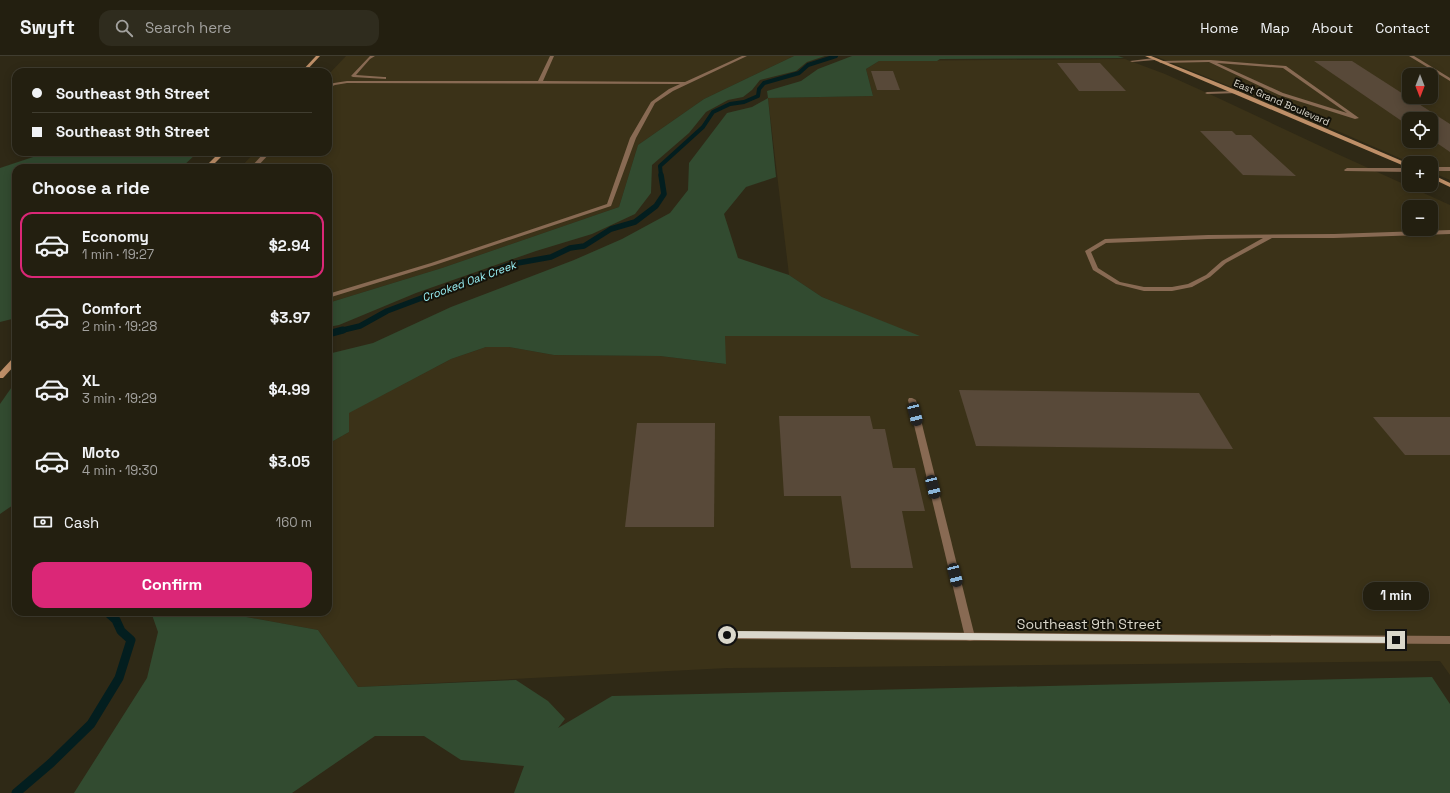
<!DOCTYPE html>
<html lang="en">
<head>
<meta charset="utf-8">
<style>
	:root { --surface:#231f10; --page:#2f2c1e; --text:#f1f3f6; --muted:#a3a29f; --line:#403d30; --accent:#db2777 }
	body { margin:0; font-family:"Space Grotesk",sans-serif; background:var(--page); color:var(--text); height:100vh; display:flex; flex-direction:column; font-size:15px; white-space:nowrap }
	* { box-sizing:border-box; margin:0 }
	p { font-size:13px; color:var(--muted) }
	.icon { flex:none; width:22px; height:22px; fill:none; stroke:currentColor; stroke-width:2; stroke-linecap:round; stroke-linejoin:round }
	.map { position:relative; flex:1; overflow:hidden }
	.sheet { position:absolute; left:12px; top:108px; width:320px; height:452px; display:flex; flex-direction:column; background:var(--surface); border-radius:12px; box-shadow:0 2px 10px #0003,0 0 0 1px var(--line) }
	.sheet>* { flex:none }
	.guide { position:absolute; left:12px; top:12px; width:320px; height:88px; border-radius:12px; box-shadow:0 2px 10px #0003,0 0 0 1px var(--line); display:grid; align-content:center; height:88px; padding:0 20px; background:var(--surface) }
	.needle { width:26px; rotate:180deg }
	.fabs { position:absolute; left:1402px; top:12px; display:grid; gap:8px }
	.fabs a { display:grid; place-items:center; width:36px; height:36px; border-radius:8px; background:var(--surface); box-shadow:0 2px 10px #0003,0 0 0 1px var(--line); font-size:20px }
	.end { position:absolute; width:18px; height:18px; margin:-9px; border:5px solid #dad7cb; background:#111; box-shadow:0 0 0 2px #111 }
	.from { border-radius:50% }
	.bubble { position:absolute; height:28px; border-radius:12px; background:var(--surface); box-shadow:0 2px 10px #0003,0 0 0 1px var(--line); font-size:13px; font-weight:700; line-height:28px; text-align:center }
	.car { position:absolute; width:12px; height:24px; margin:-12px -6px; border-radius:5px; box-shadow:0 0 3px 1px #0007; background:linear-gradient(#222 24%,#8ab4d8 0 40%,#222 0 76%,#8ab4d8 0 86%,#222 0) }
	.guide b { display:flex; align-items:center; gap:14px; height:38px; font-size:15px }
	.guide b+b { border-top:1px solid var(--line) }
	.guide i { width:10px; height:10px; background:var(--text) }
	ul { padding:0; list-style:none }
	li { display:flex; align-items:center; gap:12px; height:66px; margin:0 8px 6px; padding:0 12px; border:2px solid transparent; border-radius:12px }
	li div { flex:1 }
	li b { display:block; font-size:15px }
	li em { font-style:normal; font-weight:700 }
	li.active { border-color:var(--accent) }
	li>.icon { width:36px; height:36px; stroke-width:1.5 }
	h2 { padding:0 20px; font-size:18px; line-height:48px }
	.pay { display:flex; align-items:center; gap:10px; height:44px; padding:0 20px; font-size:15px }
	.pay p { margin-inline-start:auto }
	.button { display:flex; gap:8px; margin-top:auto; padding:8px 20px }
	.button a { flex:1; height:46px; border-radius:12px; background:var(--accent); color:#fff; font-size:16px; font-weight:700; line-height:46px; text-align:center }
	header { display:flex; align-items:center; gap:24px; box-sizing:border-box; height:56px; padding:0 20px; background:var(--surface); border-bottom:1px solid var(--line) }
	header strong { font-size:19px }
	nav { display:flex; gap:22px; margin-inline-start:auto; font-size:14px }
	.search { width:280px; height:36px; background:var(--page); display:flex; align-items:center; gap:10px; box-sizing:border-box; padding:0 14px; border-radius:12px; color:var(--muted); font-size:15px }
	.map>svg:first-child { display:block }
	.built { fill:#3b3218; fill-rule:evenodd }
	.green { fill:#324b30 }
	.lines { fill:none; stroke-linecap:round; stroke-linejoin:round }
	.stream-far3 { stroke:#031e1f; stroke-width:4 }
	.stream-far2 { stroke:#031e1f; stroke-width:5.5 }
	.stream-far1 { stroke:#031e1f; stroke-width:7 }
	.stream { stroke:#031e1f; stroke-width:9 }
	.building { fill:#584939 }
	.lane { fill:#886a53; fill-rule:evenodd }
	.street { fill:#886a53; fill-rule:evenodd }
	.secondary { fill:#be8f68; fill-rule:evenodd }
	.route { fill:#dad7cb }
	.labels { text-anchor:middle; stroke-width:4; stroke-linejoin:round; paint-order:stroke }
	.far-street-label { font-size:10px; fill:#dad7cb; stroke:#141209 }
	.far-water-label { font-size:11px; font-style:italic; fill:#99f1f6; stroke:#141209 }
	.near-street-label { font-size:14px; fill:#dad7cb; stroke:#141209 }
</style>
</head>
<body>
<header>
<strong>Swyft</strong>
<div class="search"><svg class="icon" aria-label="search" viewBox="0 0 24 24"><circle cx="10" cy="10" r="6"/><path d="M15 15l6 6"/></svg>Search here</div>
<nav><a>Home</a><a>Map</a><a>About</a><a>Contact</a></nav>
</header>
<div class="map">
<svg width="1450" height="737" viewBox="0 0 1450 737">
	<rect width="100%" height="100%" fill="#2f2916"/>
	<g class="built">
		<path d="M346,0h448l-90,43 -66,46 -19,62 -177,61 -114,35v-135h-88l15,-16h73v-77z"/>
		<path d="M1155,0h295v124l-19,-8v-9h-20l-101,-44zM1409,19h22v22h-22zM1409,63h22v22h-22z"/>
		<path d="M1125,3l40,15 51,23 117,55 117,53v470l-10,-14 -712,7 -370,19 -40,-57 -99,-18h109v-168l21,-12 -1,-19 103,-54 35,-12h23l45,8 106,1 65,8v-28h193l-96,-39 -33,-22 -21,-177 105,-2 -7,-27 13,-8zM1409,151h22v22h-22z"/>
	</g>
	<g class="green">
		<path d="M794,0h31l-18,6 -11,9 -36,9 -8,10 -9,7 -15,3 -22,12 -17,21 -37,32 -1,28 -16,21 -43,20 -56,17 -120,42 -77,32 -11,2v-24l114,-35 177,-61 19,-62 66,-46z"/>
		<path d="M852,0h266l6,2 -184,1 -3,2h-58l-13,8 7,27 -105,2 8,79 -30,10 -22,27 14,44 51,17 33,22 98,39h-195l1,28 -66,-8 -106,-1 -45,-8h-23l-35,12 -102,54v19l-21,12v-90l45,-11 78,-36 123,-47 48,-21 48,-26 18,-23 1,-27 38,-50 25,-6 16,-9 -1,-7 34,-10 17,-12z"/>
		<path d="M48,96h150l-17,16h-165v150l-16,4v-154z"/>
		<path d="M16,325v122l-16,11v-110z"/>
		<path d="M151,556h68l99,18 40,57 158,-7 32,21 17,18 -7,9 54,-32 820,-19 18,27v89h-936l10,-27 -63,-6 -37,-24h-49l-83,57h-218l73,-115 11,-46z"/>
	</g>
	<g class="lines">
		<path class="stream-far3" d="M661,120l-1,-10 43,-39 10,-15 17,-8 14,-2 14,-6 1,-7 5,-6 35,-10 9,-8 28,-9"/>
		<path class="stream-far2" d="M339,275l21,-5 27,-15 125,-47 39,-7 19,-9 14,-2 27,-17 24,-7 21,-16 8,-12 -3,-19"/>
		<path class="stream-far1" d="M328,278l15,-4"/>
		<path class="stream" d="M16,737l35,-30 40,-39 28,-46 12,-38 -10,-9 -5,-11 -9,-8"/>
	</g>
	<g class="building">
		<path d="M1314,5h38l98,63v28l-19,-13v-20h-22v7z"/>
		<path d="M1057,7h43l26,28h-47z"/>
		<path d="M871,15h22l7,19h-23z"/>
		<path d="M1200,75h32l4,4h15l45,41 -53,-1z"/>
		<path d="M959,334l240,3 34,56 -257,-3z"/>
		<path d="M779,360h91l3,13h12l8,39h22l10,43h-23l11,57h-62l-10,-72h-57z"/>
		<path d="M1373,361h77v38h-45z"/>
		<path d="M637,367h78l-1,104h-89z"/>
	</g>
	<g class="lines">
		<g class="lane">
			<path d="M370,0h5l-5,3 -14,16 28,2h2v2l-33,-2 -2,-1z"/>
			<path d="M550,0h4l-11,25 142,1 57,-26h5l-74,35 -18,12 -19,35 -25,68 -176,59 -107,33v-4l103,-31 176,-59 23,-66 21,-36 18,-13 11,-5 -333,-1 -12,2 -7,3v-3l6,-2 13,-2h191z"/>
			<path d="M1409,0h5l36,22v3z"/>
			<path d="M1154,2h1v2l-23,2 -2,-1z"/>
			<path d="M1210,4l76,6 73,52 -4,1 -76,-24 -70,-33 -48,1 -2,-1 2,-1zM1217,7l66,5 64,45 -64,-20z"/>
			<path d="M1237,35h2v2l-32,1 -2,-1 2,-1z"/>
			<path d="M265,96h6l-15,16h-6z"/>
			<rect x="1431" y="111" width="19" height="4"/>
			<path d="M1347,112h62v4l-64,-1 -1,-1z"/>
			<path d="M1450,174v4l-116,4h-62l-46,25 -16,14 -18,10 -20,4h-28l-28,-7 -23,-14 -8,-19 20,-12 103,-4 126,-1zM1263,182l-41,23 -16,14 -18,9 -16,3h-28l-24,-5 -22,-14 -7,-16 15,-9 102,-4z"/>
			<path d="M909,342h3l4,2 59,237 -1,3 -4,1 -4,-1 -1,-3 -57,-237z"/>
		</g>
		<path class="street" d="M727,575l723,5v8l-723,-5 -4,-1 -1,-3 1,-3z"/>
		<g class="secondary">
			<path d="M316,0h4l-15,16h-4z"/>
			<path d="M1145,0h6l92,37 166,71v4z"/>
			<path d="M220,96h6l-16,16h-6z"/>
			<path d="M1431,118l19,9v4l-19,-9z"/>
			<path d="M13,302h3v6l-13,14h-3v-6z"/>
		</g>
	</g>
	<path class="route" d="M727,575l669,6 4,3 -4,3 -669,-5 -4,-3z"/>
	<g class="labels">
		<g class="far-street-label">
			<text transform="translate(1282 46) rotate(23)" y="4">East Grand Boulevard</text>
		</g>
		<g class="far-water-label">
			<text transform="translate(469 225) rotate(-20)" y="4">Crooked Oak Creek</text>
		</g>
		<g class="near-street-label">
			<text x="1089" y="573">Southeast 9th Street</text>
		</g>
	</g>
</svg>
<div class="fabs">
<a><svg class="needle" viewBox="-14 -14 28 28"><path d="M0-13l5 13h-10z" fill="#e53935"/><path d="M0 13l5-13h-10z" fill="#a3a29f"/></svg></a>
<a><svg class="icon" aria-label="locate" viewBox="0 0 24 24"><circle cx="12" cy="12" r="6"/><path d="M12 2v4M12 18v4M2 12h4M18 12h4"/></svg></a>
<a>+</a>
<a>−</a>
</div>
<i class="end from" style="left:727px;top:579px"></i>
<i class="end" style="left:1396px;top:584px"></i>
<div class="bubble" style="left:1363px;top:526px;width:66px">1 min</div>
<i class="car" style="left:915px;top:358px;rotate:166deg"></i>
<i class="car" style="left:933px;top:431px;rotate:166deg"></i>
<i class="car" style="left:955px;top:519px;rotate:166deg"></i>
<div class="guide">
<b><i class="from"></i>Southeast 9th Street</b>
<b><i></i>Southeast 9th Street</b>
</div>
<section class="sheet">
<h2>Choose a ride</h2>
<ul>
<li class="active"><svg class="icon" aria-label="car" viewBox="0 0 24 24"><path d="M5 17H2v-5l4-1 3-4h7l3 4 3 1v5h-3M9 17h6M6 11h13"/><circle cx="7" cy="17" r="2"/><circle cx="17" cy="17" r="2"/></svg><div><b>Economy</b><p>1 min · 19:27</p></div><em>$2.94</em></li>
<li><svg class="icon" aria-label="car" viewBox="0 0 24 24"><path d="M5 17H2v-5l4-1 3-4h7l3 4 3 1v5h-3M9 17h6M6 11h13"/><circle cx="7" cy="17" r="2"/><circle cx="17" cy="17" r="2"/></svg><div><b>Comfort</b><p>2 min · 19:28</p></div><em>$3.97</em></li>
<li><svg class="icon" aria-label="car" viewBox="0 0 24 24"><path d="M5 17H2v-5l4-1 3-4h7l3 4 3 1v5h-3M9 17h6M6 11h13"/><circle cx="7" cy="17" r="2"/><circle cx="17" cy="17" r="2"/></svg><div><b>XL</b><p>3 min · 19:29</p></div><em>$4.99</em></li>
<li><svg class="icon" aria-label="car" viewBox="0 0 24 24"><path d="M5 17H2v-5l4-1 3-4h7l3 4 3 1v5h-3M9 17h6M6 11h13"/><circle cx="7" cy="17" r="2"/><circle cx="17" cy="17" r="2"/></svg><div><b>Moto</b><p>4 min · 19:30</p></div><em>$3.05</em></li>
</ul>
<div class="pay"><svg class="icon" aria-label="cash" viewBox="0 0 24 24"><path d="M3 7h18v10H3z"/><circle cx="12" cy="12" r="2"/></svg>Cash<p>160 m</p></div>
<div class="button"><a>Confirm</a></div>
</section>
</div>
</body>
</html>
